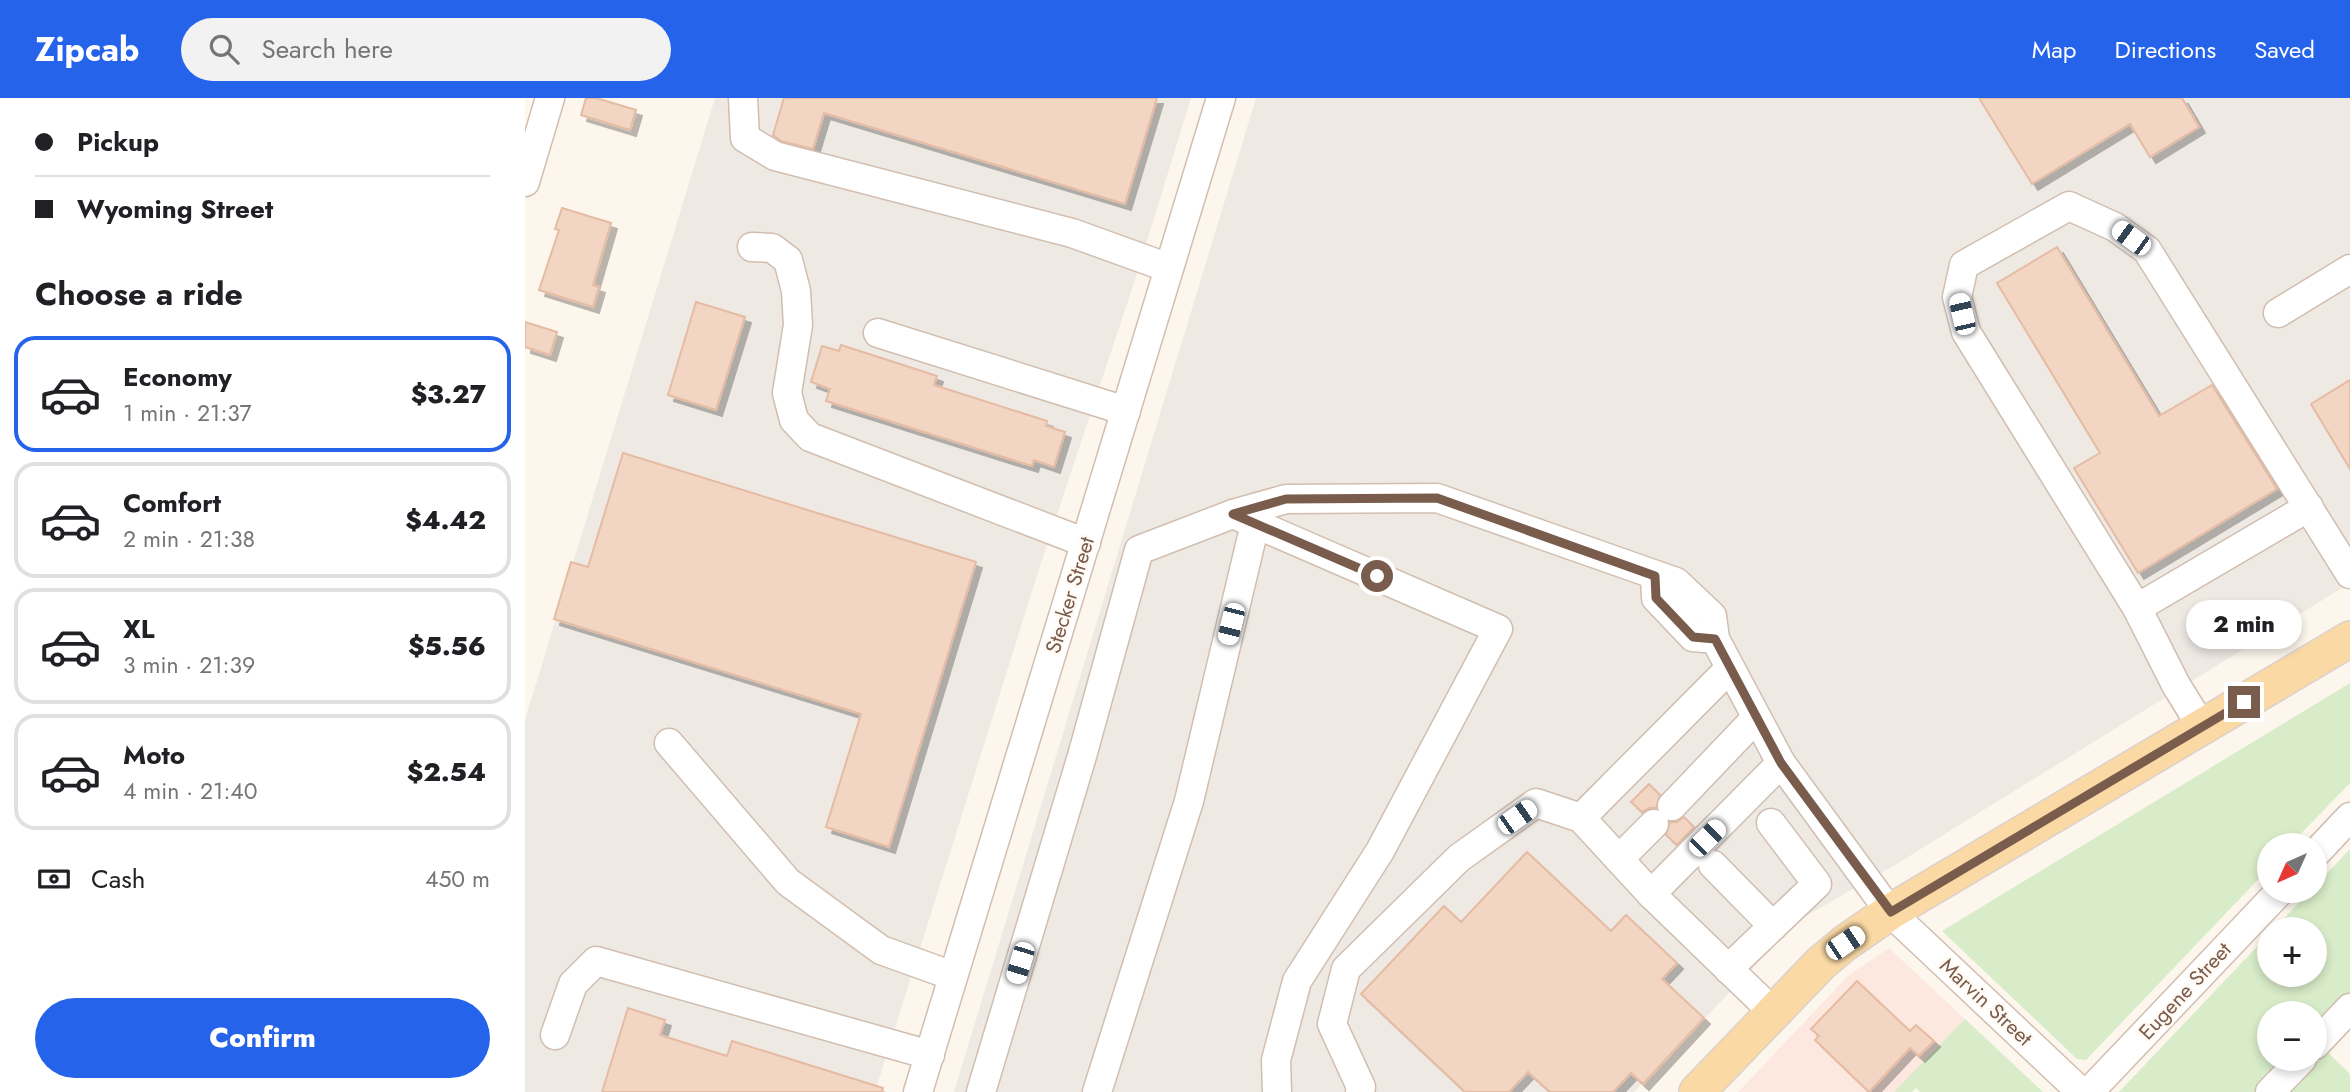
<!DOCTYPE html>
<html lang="en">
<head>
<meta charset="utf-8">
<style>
	:root { --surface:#fff; --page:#f2f2f2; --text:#202124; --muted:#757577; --line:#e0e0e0; --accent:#2563eb }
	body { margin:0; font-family:Jost,sans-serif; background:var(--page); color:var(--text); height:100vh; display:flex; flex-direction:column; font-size:26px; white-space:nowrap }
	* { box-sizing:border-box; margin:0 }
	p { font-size:23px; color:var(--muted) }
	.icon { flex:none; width:38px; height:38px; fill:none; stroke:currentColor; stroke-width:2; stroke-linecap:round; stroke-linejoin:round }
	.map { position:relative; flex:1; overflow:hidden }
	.sheet { display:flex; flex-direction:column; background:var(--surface); width:525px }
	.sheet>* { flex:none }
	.top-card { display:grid; align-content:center; height:154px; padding:0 35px; background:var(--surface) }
	.needle { width:46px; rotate:225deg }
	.tools { position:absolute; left:1732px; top:735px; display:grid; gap:14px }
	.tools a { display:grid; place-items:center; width:70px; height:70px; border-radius:50%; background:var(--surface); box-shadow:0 4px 10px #0003; font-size:35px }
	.end { position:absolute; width:32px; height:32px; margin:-16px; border:9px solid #7a5c4d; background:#fff; box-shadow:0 0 0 4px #fff }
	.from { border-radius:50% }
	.bubble { position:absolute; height:49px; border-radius:24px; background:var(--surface); box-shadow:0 4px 10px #0003; font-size:23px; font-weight:800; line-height:49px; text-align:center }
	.car { position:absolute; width:21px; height:42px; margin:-21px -10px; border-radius:9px; box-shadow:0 0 5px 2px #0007; background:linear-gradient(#fff 24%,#345 0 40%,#fff 0 76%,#345 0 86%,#fff 0) }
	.top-card b { display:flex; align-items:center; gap:24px; height:66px; font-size:26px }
	.top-card b+b { border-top:2px solid var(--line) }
	.top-card i { width:18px; height:18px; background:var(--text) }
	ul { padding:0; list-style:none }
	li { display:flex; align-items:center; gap:21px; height:116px; margin:0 14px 10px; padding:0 21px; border:4px solid var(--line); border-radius:21px }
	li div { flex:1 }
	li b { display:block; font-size:26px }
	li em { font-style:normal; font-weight:800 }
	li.selected { border-color:var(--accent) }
	li>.icon { width:63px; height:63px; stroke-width:1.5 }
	h2 { padding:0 35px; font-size:32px; line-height:84px }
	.pay { display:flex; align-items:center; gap:18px; height:77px; padding:0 35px; font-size:26px }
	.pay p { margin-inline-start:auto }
	.action { display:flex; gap:14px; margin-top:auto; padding:14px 35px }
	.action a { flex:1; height:80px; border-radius:42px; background:var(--accent); color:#fff; font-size:28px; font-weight:800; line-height:80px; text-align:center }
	header { display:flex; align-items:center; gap:42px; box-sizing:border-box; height:98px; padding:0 35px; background:var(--accent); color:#fff }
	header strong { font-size:33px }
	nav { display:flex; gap:38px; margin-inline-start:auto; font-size:24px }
	.search { width:490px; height:63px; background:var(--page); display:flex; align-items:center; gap:18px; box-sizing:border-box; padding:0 24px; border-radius:38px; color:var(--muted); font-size:26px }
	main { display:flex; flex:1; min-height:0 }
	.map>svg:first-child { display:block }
	.commercial { fill:#fde8e0 }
	.industrial { fill:#efe9e4 }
	.green { fill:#d8ecc9; fill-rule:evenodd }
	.building { fill:#f3d5c3; stroke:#e6bba3; stroke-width:2; filter:url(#shadow) }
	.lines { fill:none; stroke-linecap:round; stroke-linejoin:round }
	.minor-casing { stroke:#d1beb0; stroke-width:31 }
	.major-casing { stroke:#dad1cd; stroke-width:38 }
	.minor { stroke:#fff; stroke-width:28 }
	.major { stroke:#fbd9a5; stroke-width:35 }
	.route { stroke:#7a5c4d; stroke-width:9 }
	.labels { text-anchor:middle; stroke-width:5; stroke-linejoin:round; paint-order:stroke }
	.street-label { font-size:21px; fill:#7a5c4d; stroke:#fffaf3 }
</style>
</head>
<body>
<header>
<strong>Zipcab</strong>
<div class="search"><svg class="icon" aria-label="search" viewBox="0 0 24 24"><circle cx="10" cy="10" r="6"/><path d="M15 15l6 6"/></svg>Search here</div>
<nav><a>Map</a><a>Directions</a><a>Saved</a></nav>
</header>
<main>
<section class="sheet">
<div class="top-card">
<b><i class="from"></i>Pickup</b>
<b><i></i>Wyoming Street</b>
</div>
<h2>Choose a ride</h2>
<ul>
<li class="selected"><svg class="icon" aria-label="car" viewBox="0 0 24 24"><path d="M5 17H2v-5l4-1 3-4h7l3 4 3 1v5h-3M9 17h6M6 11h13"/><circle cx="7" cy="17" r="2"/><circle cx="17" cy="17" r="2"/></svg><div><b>Economy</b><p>1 min · 21:37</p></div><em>$3.27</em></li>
<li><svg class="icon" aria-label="car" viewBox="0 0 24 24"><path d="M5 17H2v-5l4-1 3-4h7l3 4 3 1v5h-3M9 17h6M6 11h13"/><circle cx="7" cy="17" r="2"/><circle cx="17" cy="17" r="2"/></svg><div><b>Comfort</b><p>2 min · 21:38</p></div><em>$4.42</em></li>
<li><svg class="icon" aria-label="car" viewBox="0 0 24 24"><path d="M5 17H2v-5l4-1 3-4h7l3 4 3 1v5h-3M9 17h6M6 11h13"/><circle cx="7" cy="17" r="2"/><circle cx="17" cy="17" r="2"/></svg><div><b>XL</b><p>3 min · 21:39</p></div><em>$5.56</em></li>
<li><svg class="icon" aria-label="car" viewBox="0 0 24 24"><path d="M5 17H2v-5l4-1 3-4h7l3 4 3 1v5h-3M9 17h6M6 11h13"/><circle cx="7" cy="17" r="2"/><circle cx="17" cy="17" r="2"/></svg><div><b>Moto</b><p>4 min · 21:40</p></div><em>$2.54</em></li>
</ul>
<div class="pay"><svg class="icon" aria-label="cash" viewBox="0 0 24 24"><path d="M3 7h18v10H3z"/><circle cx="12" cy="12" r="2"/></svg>Cash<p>450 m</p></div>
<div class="action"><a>Confirm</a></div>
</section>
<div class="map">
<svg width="1825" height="994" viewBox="0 0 1825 994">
	<defs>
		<filter id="shadow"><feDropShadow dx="6" dy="6" stdDeviation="0" flood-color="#0004"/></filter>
	</defs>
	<rect width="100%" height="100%" fill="#fdf6ec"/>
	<path class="commercial" d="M1364,850l76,71 -70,73h-157l111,-117z"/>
	<g class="industrial">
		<path d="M190,0h476l-56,182 -95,286 -165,526h-350v-372z"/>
		<path d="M731,0h1094v485l-455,282 -96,55 -165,172h-680z"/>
	</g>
	<g class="green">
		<path d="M1825,585v100l-60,62h-20v22l-184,193 -9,-1 -135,-128z"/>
		<path d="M1825,751v183l-14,-14 -21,22 35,34v18h-231l151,-159v42h45v-46h-41l36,-38h5v-5zM1745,915h45v46h-45z"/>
		<path d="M1440,921l78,73h-123l-4,-4 -4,4h-18z"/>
	</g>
	<g class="building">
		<path d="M61,0h10l40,12 -6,20 -49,-15z"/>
		<path d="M259,0h373l-32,106 -301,-91 -11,36 -32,-8 -8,-6z"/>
		<path d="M1454,0h203l17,29 -49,30 -20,-33 -98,60z"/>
		<path d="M37,110l49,15 -18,62 6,2 -6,20 -54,-17 20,-60 -4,-1z"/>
		<path d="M1532,149l102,169 53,-31 65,104 -139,84 -64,-105 26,-15 -103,-170z"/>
		<path d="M171,204l49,15 -29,93 -48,-15z"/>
		<path d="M0,224l32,10 -7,23 -25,-8z"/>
		<path d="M316,247l96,31 -3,9 113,36 -1,5 19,6 -11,35 -20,-7 -2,6 -206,-65 4,-12 -19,-7 11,-36 17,5z"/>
		<path d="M1825,282v89l-39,-65z"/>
		<path d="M98,355l353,109 -87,285 -63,-20 35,-113 -307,-95 17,-57 17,5z"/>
		<path d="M1124,686l11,11 -4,13h-7l-7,4 -11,-10z"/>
		<path d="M1159,719l10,10 -17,18 -11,-10 4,-13h7z"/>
		<path d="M1002,754l84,79 15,-16 51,48 -15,16 42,39 -61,66 -12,-11 -18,19h-63l-22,-20 -19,20h-44l-104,-98 83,-88 17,16z"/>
		<path d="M1332,883l53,50 6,-6 18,16 -15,15 -9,-8 -41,44 -54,-52 4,-4 -8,-7z"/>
		<path d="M103,910l37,12 -5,15 67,21 5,-15 151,47 -1,4h-280z"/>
	</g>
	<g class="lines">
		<defs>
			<g id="minor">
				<path d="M218,0l2,40 30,18 297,77 97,35"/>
				<path d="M0,84l25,-84"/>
				<path d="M227,149l20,1 16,12 8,31 2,34 -11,68 7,27 16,17 276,106"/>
				<path d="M1753,215l72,-44"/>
				<path d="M353,235l248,78"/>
				<path d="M1784,409l-172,101 -171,-276 -9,-35 7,-32 105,-59 46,21 32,23 203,324"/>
				<path d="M708,416l265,115 -118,222 -83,130 -21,79 1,32"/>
				<path d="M1130,478l1,22 37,39 22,2"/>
				<path d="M1612,510l39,77 26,42"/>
				<path d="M144,645l119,139 93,68 72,26"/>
				<path d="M1147,708l84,-88"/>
				<path d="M1056,720l148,-149"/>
				<path d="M1790,756l35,-37"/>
				<path d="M1094,761l35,-35"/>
				<path d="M1188,767l60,61"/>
				<path d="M1203,871l89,-85 -46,-61"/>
				<path d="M1248,914l-122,-118 130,-131"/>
				<path d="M30,937l18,-51 23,-23 334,94"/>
				<path d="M1790,947l35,-37"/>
				<path d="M393,994l303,-994"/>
				<path d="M456,994l101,-336 57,-206 94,-36 53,-15 151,-1 239,84 36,34 3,23 66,124 109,149 191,180"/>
				<path d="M572,994l92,-291 66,-277"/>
				<path d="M835,994l1,-5 -29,-63 14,-55 113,-111 77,-55 45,15 70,76"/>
				<path d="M1564,994l191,-201"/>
				<path d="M1745,994l32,-33"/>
			</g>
			<path id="major" d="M1172,994l124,-129 24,-20 45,-31 460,-273"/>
		</defs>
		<use href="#minor" class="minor-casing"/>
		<use href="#major" class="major-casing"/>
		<use href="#minor" class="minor"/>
		<use href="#major" class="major"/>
	</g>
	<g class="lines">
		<path class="route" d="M852,478l-144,-62 53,-15 151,-1 218,78 1,22 37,39 22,2 66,124 110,149 353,-210"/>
	</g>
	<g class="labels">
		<g class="street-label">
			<text transform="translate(545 497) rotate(-73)" y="7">Stecker Street</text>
			<text transform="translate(1660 893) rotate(-47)" y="7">Eugene Street</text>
			<text transform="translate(1461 904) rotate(43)" y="7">Marvin Street</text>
		</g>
	</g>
</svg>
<div class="tools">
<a><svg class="needle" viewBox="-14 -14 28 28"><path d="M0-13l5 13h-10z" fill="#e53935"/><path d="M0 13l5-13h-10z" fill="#757577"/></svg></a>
<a>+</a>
<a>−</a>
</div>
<i class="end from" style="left:852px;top:478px"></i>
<i class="end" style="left:1719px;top:604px"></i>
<div class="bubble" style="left:1661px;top:502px;width:116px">2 min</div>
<i class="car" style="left:1606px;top:140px;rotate:306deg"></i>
<i class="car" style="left:1437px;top:216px;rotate:347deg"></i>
<i class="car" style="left:706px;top:526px;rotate:194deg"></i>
<i class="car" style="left:992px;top:719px;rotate:55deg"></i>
<i class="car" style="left:1182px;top:740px;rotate:45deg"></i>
<i class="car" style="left:1320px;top:845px;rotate:56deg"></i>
<i class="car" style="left:495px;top:865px;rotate:197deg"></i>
</div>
</main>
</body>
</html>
